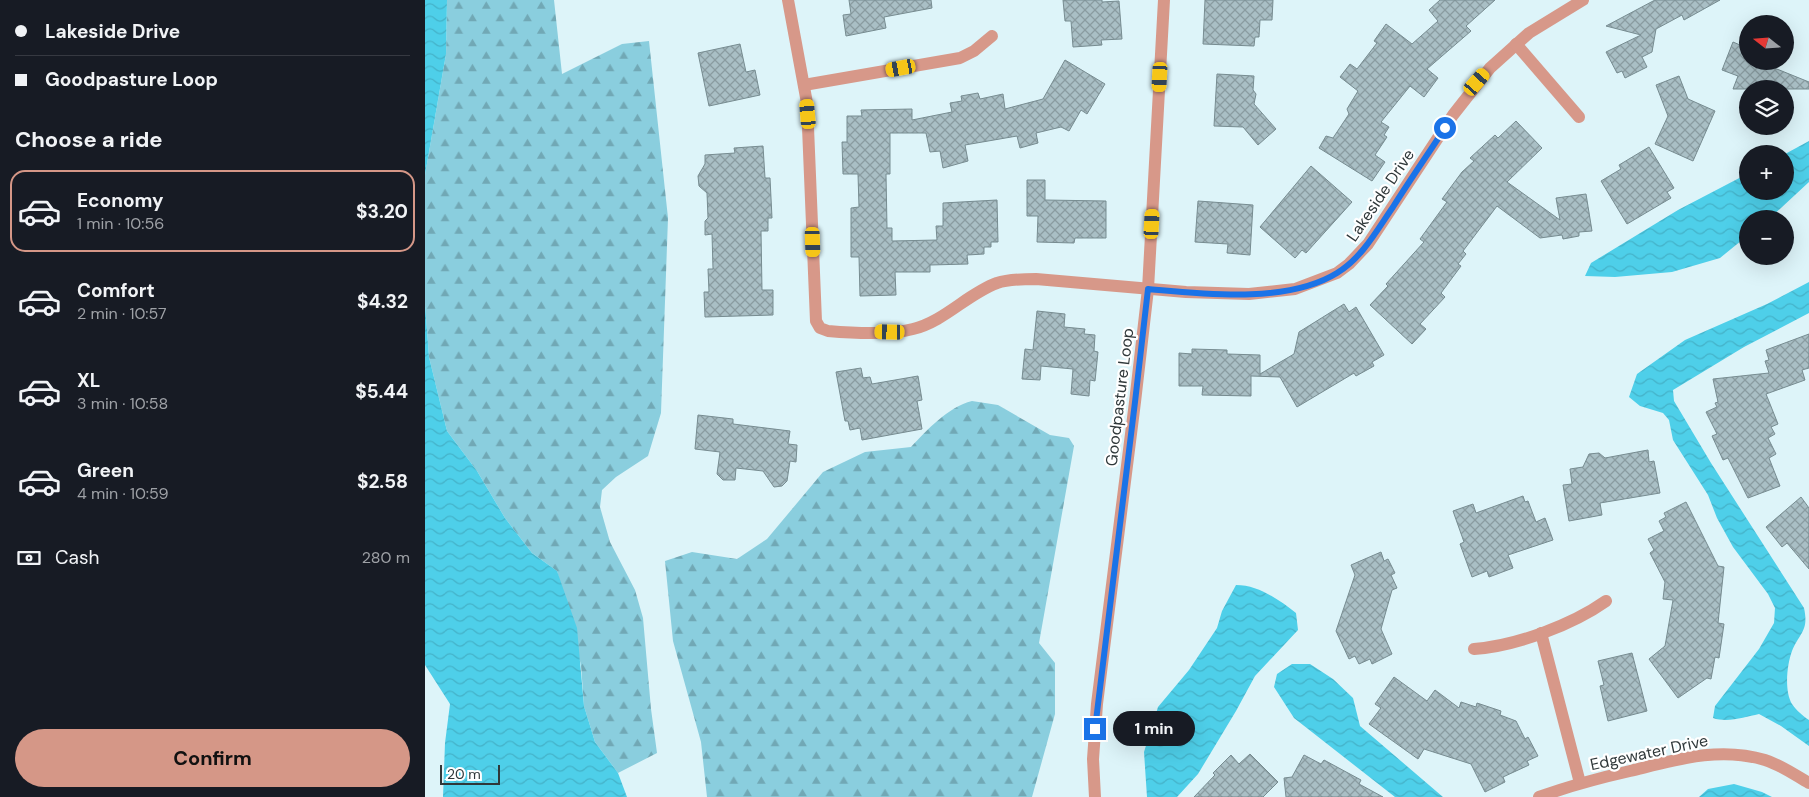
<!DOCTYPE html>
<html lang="en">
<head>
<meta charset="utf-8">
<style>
	:root { --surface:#171b24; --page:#20242c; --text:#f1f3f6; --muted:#9ea1a6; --line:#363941; --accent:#d59787 }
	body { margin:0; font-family:"DM Sans",sans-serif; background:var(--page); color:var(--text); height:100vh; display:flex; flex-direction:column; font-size:19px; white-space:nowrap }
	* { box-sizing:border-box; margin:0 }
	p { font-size:16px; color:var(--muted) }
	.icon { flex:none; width:28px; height:28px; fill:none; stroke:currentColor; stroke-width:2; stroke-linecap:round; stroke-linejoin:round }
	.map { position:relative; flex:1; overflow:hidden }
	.sheet { display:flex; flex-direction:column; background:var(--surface); width:425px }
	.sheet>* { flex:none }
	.top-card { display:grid; align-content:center; height:110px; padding:0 15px; background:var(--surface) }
	.needle { width:32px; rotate:287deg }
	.controls { position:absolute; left:1314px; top:15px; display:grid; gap:10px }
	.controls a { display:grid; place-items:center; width:55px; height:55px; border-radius:50%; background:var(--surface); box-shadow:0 5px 20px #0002; font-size:25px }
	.scale { position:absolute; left:15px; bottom:12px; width:60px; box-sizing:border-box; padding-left:5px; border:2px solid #2f383a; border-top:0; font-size:14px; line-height:18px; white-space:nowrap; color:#2f383a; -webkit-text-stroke:4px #fff; paint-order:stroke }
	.end { position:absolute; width:22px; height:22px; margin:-11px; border:6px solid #1a73e8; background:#fff; box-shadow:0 0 0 2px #fff }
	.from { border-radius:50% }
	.bubble { position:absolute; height:35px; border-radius:18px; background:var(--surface); box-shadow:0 5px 20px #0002; font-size:16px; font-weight:700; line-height:35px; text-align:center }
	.car { position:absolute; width:15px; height:30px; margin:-15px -8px; border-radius:6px; box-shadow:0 0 4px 1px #0007; background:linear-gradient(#f5c518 24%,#345 0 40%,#f5c518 0 76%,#345 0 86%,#f5c518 0) }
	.top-card b { display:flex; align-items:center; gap:18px; height:48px; font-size:19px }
	.top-card b+b { border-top:1px solid var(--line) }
	.top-card i { width:12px; height:12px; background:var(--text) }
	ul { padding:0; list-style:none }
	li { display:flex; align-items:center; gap:15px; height:82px; margin:0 10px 8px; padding:0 5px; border:2px solid transparent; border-radius:15px }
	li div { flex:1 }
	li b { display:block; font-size:19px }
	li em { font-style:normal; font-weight:700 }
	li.current { border-color:var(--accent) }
	li>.icon { width:45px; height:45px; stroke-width:1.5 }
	h2 { padding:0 15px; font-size:22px; line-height:60px }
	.pay { display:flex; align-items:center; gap:12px; height:55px; padding:0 15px; font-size:19px }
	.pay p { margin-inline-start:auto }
	.primary-button { display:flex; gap:10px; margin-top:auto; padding:10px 15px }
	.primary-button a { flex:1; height:58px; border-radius:30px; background:var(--accent); color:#111; font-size:20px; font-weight:700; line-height:58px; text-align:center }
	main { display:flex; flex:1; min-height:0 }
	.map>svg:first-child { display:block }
	.forest { fill:url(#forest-firs) }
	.water { fill:url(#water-waves) }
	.building { fill:url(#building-cross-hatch); stroke:#778c91 }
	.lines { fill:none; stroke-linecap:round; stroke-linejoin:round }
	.minor { stroke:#d79889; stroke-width:12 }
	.route { stroke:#1a73e8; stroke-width:6 }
	.labels { text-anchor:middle; stroke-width:4.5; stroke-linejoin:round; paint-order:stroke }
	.street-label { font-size:16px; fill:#2f383a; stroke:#fff }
</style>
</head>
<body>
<main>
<section class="sheet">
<div class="top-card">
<b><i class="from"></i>Lakeside Drive</b>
<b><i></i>Goodpasture Loop</b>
</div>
<h2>Choose a ride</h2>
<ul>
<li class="current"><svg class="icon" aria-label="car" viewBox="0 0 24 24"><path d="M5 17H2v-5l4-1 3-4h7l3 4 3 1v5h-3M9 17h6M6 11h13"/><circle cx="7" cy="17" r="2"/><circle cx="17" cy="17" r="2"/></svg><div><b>Economy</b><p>1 min · 10:56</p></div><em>$3.20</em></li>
<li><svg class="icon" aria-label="car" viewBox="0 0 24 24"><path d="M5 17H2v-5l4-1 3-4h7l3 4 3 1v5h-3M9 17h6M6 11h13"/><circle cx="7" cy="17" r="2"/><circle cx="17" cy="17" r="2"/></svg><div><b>Comfort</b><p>2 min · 10:57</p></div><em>$4.32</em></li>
<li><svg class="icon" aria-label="car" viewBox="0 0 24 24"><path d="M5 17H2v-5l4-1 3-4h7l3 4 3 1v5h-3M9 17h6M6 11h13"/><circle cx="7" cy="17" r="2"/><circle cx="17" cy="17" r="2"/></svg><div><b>XL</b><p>3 min · 10:58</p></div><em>$5.44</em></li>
<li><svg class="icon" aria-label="car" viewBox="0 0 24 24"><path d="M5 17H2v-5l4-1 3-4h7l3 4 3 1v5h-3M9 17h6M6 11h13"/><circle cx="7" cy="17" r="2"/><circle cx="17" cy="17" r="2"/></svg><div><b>Green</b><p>4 min · 10:59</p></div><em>$2.58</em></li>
</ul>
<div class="pay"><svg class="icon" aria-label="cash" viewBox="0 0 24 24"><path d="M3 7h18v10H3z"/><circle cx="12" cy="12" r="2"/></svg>Cash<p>280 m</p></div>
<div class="primary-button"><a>Confirm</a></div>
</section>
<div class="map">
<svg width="1384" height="797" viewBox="0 0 1384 797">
	<defs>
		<pattern id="forest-firs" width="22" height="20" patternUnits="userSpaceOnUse" patternTransform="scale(1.25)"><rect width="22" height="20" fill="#8acede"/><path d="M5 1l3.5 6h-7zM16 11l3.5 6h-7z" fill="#71a8b5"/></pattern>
		<pattern id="water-waves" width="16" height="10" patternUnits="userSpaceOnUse" patternTransform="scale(1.25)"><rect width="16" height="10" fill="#4ecfe9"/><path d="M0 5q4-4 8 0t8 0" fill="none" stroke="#44b2c9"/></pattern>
		<pattern id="building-cross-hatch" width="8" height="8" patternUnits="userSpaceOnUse" patternTransform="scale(1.25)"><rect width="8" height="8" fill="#a9bfc5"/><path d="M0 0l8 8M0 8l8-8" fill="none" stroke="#8a9ca1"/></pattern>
	</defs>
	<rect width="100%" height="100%" fill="#ddf4f9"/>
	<g class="forest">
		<path d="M22,0h107l8,74 60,-30 27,-3 19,177 -7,195 -13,43 -32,21 -14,13 -2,17 10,35 25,48 8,28 8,91 6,44 -39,20 -23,-31 -11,-36 -3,-41 -24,-94 -25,-18 -27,-35 -28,-47 -30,-40 -18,-74 -4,-54v-128l21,-121z"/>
		<path d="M547,401l26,4 52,30 19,3 5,8 -35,197 16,20v51l-23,83h-325l-6,-55 -28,-101 -8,-80 27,-9 45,7 30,-20 56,-67 42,-20 46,-5c16,-17 37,-40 61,-46z"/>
	</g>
	<g class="water">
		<path d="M0,0h22l-1,54 -21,121z"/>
		<path d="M1384,141v41l-40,37h-22v17l-27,22 -48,14 -57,5 -30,-1 6,-13 87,-53 69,-36v17h38v-37z"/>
		<path d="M1384,282v31l-65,34 -71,43 1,11 37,62 93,145c5,23 -4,24 -12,43 -5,13 -8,40 0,53 4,6 11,12 17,16v26l-28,-20 -22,-12c-14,3 -31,9 -46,4l2,-12 44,-57 15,-26 1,-15 -7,-14 -35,-47 -16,-29 -9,-23 -35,-55 -4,-20 -6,-7 -23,-7 -11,-9 8,-23 48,-34 82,-36z"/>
		<path d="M0,303l4,54 18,74 30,40 28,47 27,35 25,18 20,57 7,78 11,36 23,31 9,24h-184l2,-54 5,-39 -25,-39z"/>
		<path d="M811,585c23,0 43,15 60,28l2,17 -43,46 -19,35 -38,63 -21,23h-30l-3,-45 14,-45 31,-37 28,-42 5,-17z"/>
		<path d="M867,664h18l23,15 20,19 7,28 83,71h-48l-101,-79 -20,-31 3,-13z"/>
		<path d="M1309,784l28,8 10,5h-73l9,-8z"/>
	</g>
	<g class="building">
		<path d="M424,0h82l1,8 -48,9 2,11 -40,8 -3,-21 8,-1z"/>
		<path d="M638,0h39v2l17,-1 3,38 -21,1 1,5 -29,2 -2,-26h-6z"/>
		<path d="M780,0h68l-1,20h-12l-1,17h-4l-1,9 -51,-2z"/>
		<path d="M1015,0h55l-29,26 5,5 -44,38 11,9 -14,19 -14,-11 -29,36 8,5 -5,8 3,2 -12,18 10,7 -13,19 -53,-33 7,-12 7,2 16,-24 -2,-5 11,-18 -18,-14 10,-13 7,5 20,-26 -3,-2 12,-17 26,20 26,-23 -9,-11z"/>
		<path d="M1230,0h65l-36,20 -2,-5 -26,14 -4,23 -10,5 5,10 -22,11 -3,-7 -5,2 -11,-21 35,-17 -35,-9z"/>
		<path d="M1308,42l14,6v13h10l52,21v7h-76l5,-13 -16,-6z"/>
		<path d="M315,44l6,28 9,-2 5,25 -51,11 -11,-53z"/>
		<path d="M640,60l40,24 -18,30 -6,-4 -12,21 -8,-4 -25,6 2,10 -18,5 -3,-12 -52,9 3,16 -25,7 -3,-17 -10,1 -4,-19h-36v41h-4l1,54h5v13l45,-1 -1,-14h7v-23l54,-3 1,42h-7v5h-7v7l-17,1 1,9 -38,1v7h-35l1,23 -36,1 -1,-39h-8v-49l8,-1 -1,-33h-15l-1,-32h5v-26h15l-1,-6 51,-1v11l40,-8 -2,-9 12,-2 -1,-5 17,-3 2,6 23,-5 2,15 38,-10z"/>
		<path d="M792,74l37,2 -1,14 3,4 -2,10 22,25 -18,16 -15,-18 -29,-1z"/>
		<path d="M1254,76l9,23 27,12 -22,50 -38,-17 13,-28 -12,-31z"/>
		<path d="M1091,121l26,27 -35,34 53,38 -4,-22 30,-4 6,37 -13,1v4l-16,3 -1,-4 -22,3 -43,-32 -34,45 3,3 -8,10 3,2 -20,27 4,4 -25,27 6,5 -14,15 -42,-39 18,-19 -2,-2 38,-42 -4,-3 27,-37 -5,-3 20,-27 12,-11 -4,-3 25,-23 3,3z"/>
		<path d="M338,146l2,32h5l2,40h-4v13h-7l1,59h11v25l-68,2 -1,-25h5l-1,-23h5l-1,-35 -7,1v-14l3,-3 -1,-25 -8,-7 -1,-10 7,-12v-9l30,-2 -1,-5z"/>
		<path d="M1224,147l25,41 -7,4 4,6 -44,26 -26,-43 20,-12 -2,-4z"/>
		<path d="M886,166l41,36 -46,51 -4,-3 -7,8 -35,-31z"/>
		<path d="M602,180h18v20l61,1v37h-31l-1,5 -37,-1 1,-26h-11z"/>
		<path d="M773,201l55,4 -3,50 -23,-2 1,-9 -33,-2z"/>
		<path d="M919,304l5,8 7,-5 28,48 -12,7 2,4 -18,10 -2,-3 -57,34 -17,-30 -29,-1v20l-49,-1 1,-9h-24v-33l13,1v-5l35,1v4l33,1v19l34,-20 5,-22z"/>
		<path d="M612,311l28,3 -1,13 21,2 -1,5 11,1 -1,16 4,1 -3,29 -5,-1 -1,16 -18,-2 2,-25 -32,-3 -1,14 -18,-1 3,-30 8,1z"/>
		<path d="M1384,334v34l-7,2 3,10 -39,14 12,30 -7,3 4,7 -7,4 8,16 -7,4 11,28 -32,12 -20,-40 -5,2 -11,-24 5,-2 -11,-22 11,-5 -2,-4 3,-1 -5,-23 56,-6 -4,-12 4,-1 -3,-10z"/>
		<path d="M436,368l2,10 7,-1 2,7 46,-8 4,24 -5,1 5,28 -60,11 -2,-12 -10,2 -2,-9h-3l-9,-49z"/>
		<path d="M273,415l35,4v5l57,7 -2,13 9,1 -1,17 -6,-1 -3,20 -5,5 -8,1 -11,-16 -27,-3 -1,12h-12l-6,-6 3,-22 -25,-3z"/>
		<path d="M1223,450l1,12 5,-1 6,32 -60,10 2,12 -33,6 -6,-36 9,-1 -2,-15 13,-2 6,-13 10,-1 6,5z"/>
		<path d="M1098,496l2,6 3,-1 8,21 9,-4 8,22 -45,15 5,13 -24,9 -2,-6 -15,6 -12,-33 4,-2 -11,-31 20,-7 3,9z"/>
		<path d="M1376,497l8,11v61l-22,-26 -5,4 -16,-20z"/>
		<path d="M1261,502l32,64 6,1 -6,56 6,1 -5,34 -4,-1 -4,22 -4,-1 -29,20 -29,-39 16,-13 8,-46 -10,-1 2,-17 -15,-29 4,-3 -6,-11 16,-8 -5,-10 7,-4 -2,-4z"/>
		<path d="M956,552l3,9 4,-2 7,14 -4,2 6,13 -5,2 -11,39 11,25 -20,10 -2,-5 -11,5 -4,-8 -6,3 -13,-28 19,-56 -4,-10z"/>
		<path d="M1207,653l15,58 -39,10 -8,-35 4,-1 -6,-24z"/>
		<path d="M969,677l33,24 8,-11 24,18 2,-6 15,5 1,-4 24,8 -1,4 16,6 9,18 3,-2 10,19 -11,5 2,4 -26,12 2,5 -20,10 -14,-28 -47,-15 -6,10 -49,-35 12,-16 -6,-4z"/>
		<path d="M825,754l28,28 -15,15h-69l21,-22 -2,-2 18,-18 8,9z"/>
		<path d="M879,755l17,9 3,-4 37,20 -2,4 24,13h-97l-2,-19 8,-1z"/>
	</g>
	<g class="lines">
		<g class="minor">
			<path d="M363,0l19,103 9,218 4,7 8,3c23,2 62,4 85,-2 32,-8 54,-35 84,-46 12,-4 26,-4 39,-4l150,13 63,2 46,-5 42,-16 12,-9 19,-20 85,-129 37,-47 39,-35 54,-33"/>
			<path d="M1091,44l63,73"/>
			<path d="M379,85l156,-27 14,-7 18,-15"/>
			<path d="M1116,633l39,150"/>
			<path d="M1049,649c42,-3 98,-24 132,-48"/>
			<path d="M670,797l-2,-38 4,-55 38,-302 13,-113 16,-289"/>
			<path d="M1114,797c30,-11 60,-19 91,-26 45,-11 89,-25 135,-11 16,5 30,15 44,23"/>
		</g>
	</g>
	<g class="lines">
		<path class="route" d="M670,729l40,-327 13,-113c56,5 139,15 189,-16 25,-15 40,-43 56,-66 17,-27 35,-53 52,-79"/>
	</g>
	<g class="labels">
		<g class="street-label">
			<text transform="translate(955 195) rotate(-56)" y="6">Lakeside Drive</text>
			<text transform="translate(694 397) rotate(-83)" y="6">Goodpasture Loop</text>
			<text transform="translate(1224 752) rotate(-12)" y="6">Edgewater Drive</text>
		</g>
	</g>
</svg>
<div class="controls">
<a><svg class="needle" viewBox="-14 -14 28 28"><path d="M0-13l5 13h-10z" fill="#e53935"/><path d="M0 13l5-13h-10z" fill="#9ea1a6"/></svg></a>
<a><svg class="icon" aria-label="layers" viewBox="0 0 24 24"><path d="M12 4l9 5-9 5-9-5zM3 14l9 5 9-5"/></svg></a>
<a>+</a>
<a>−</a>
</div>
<div class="scale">20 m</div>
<i class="end from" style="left:1020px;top:128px"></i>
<i class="end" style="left:670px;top:729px"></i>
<div class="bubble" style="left:688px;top:711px;width:82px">1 min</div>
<i class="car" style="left:476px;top:68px;rotate:260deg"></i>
<i class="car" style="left:735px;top:77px;rotate:183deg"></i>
<i class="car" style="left:1052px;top:82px;rotate:41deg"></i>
<i class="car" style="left:383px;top:114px;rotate:355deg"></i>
<i class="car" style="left:727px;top:224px;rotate:3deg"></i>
<i class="car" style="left:388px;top:242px;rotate:178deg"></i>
<i class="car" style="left:465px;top:332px;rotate:271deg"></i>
</div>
</main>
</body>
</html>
